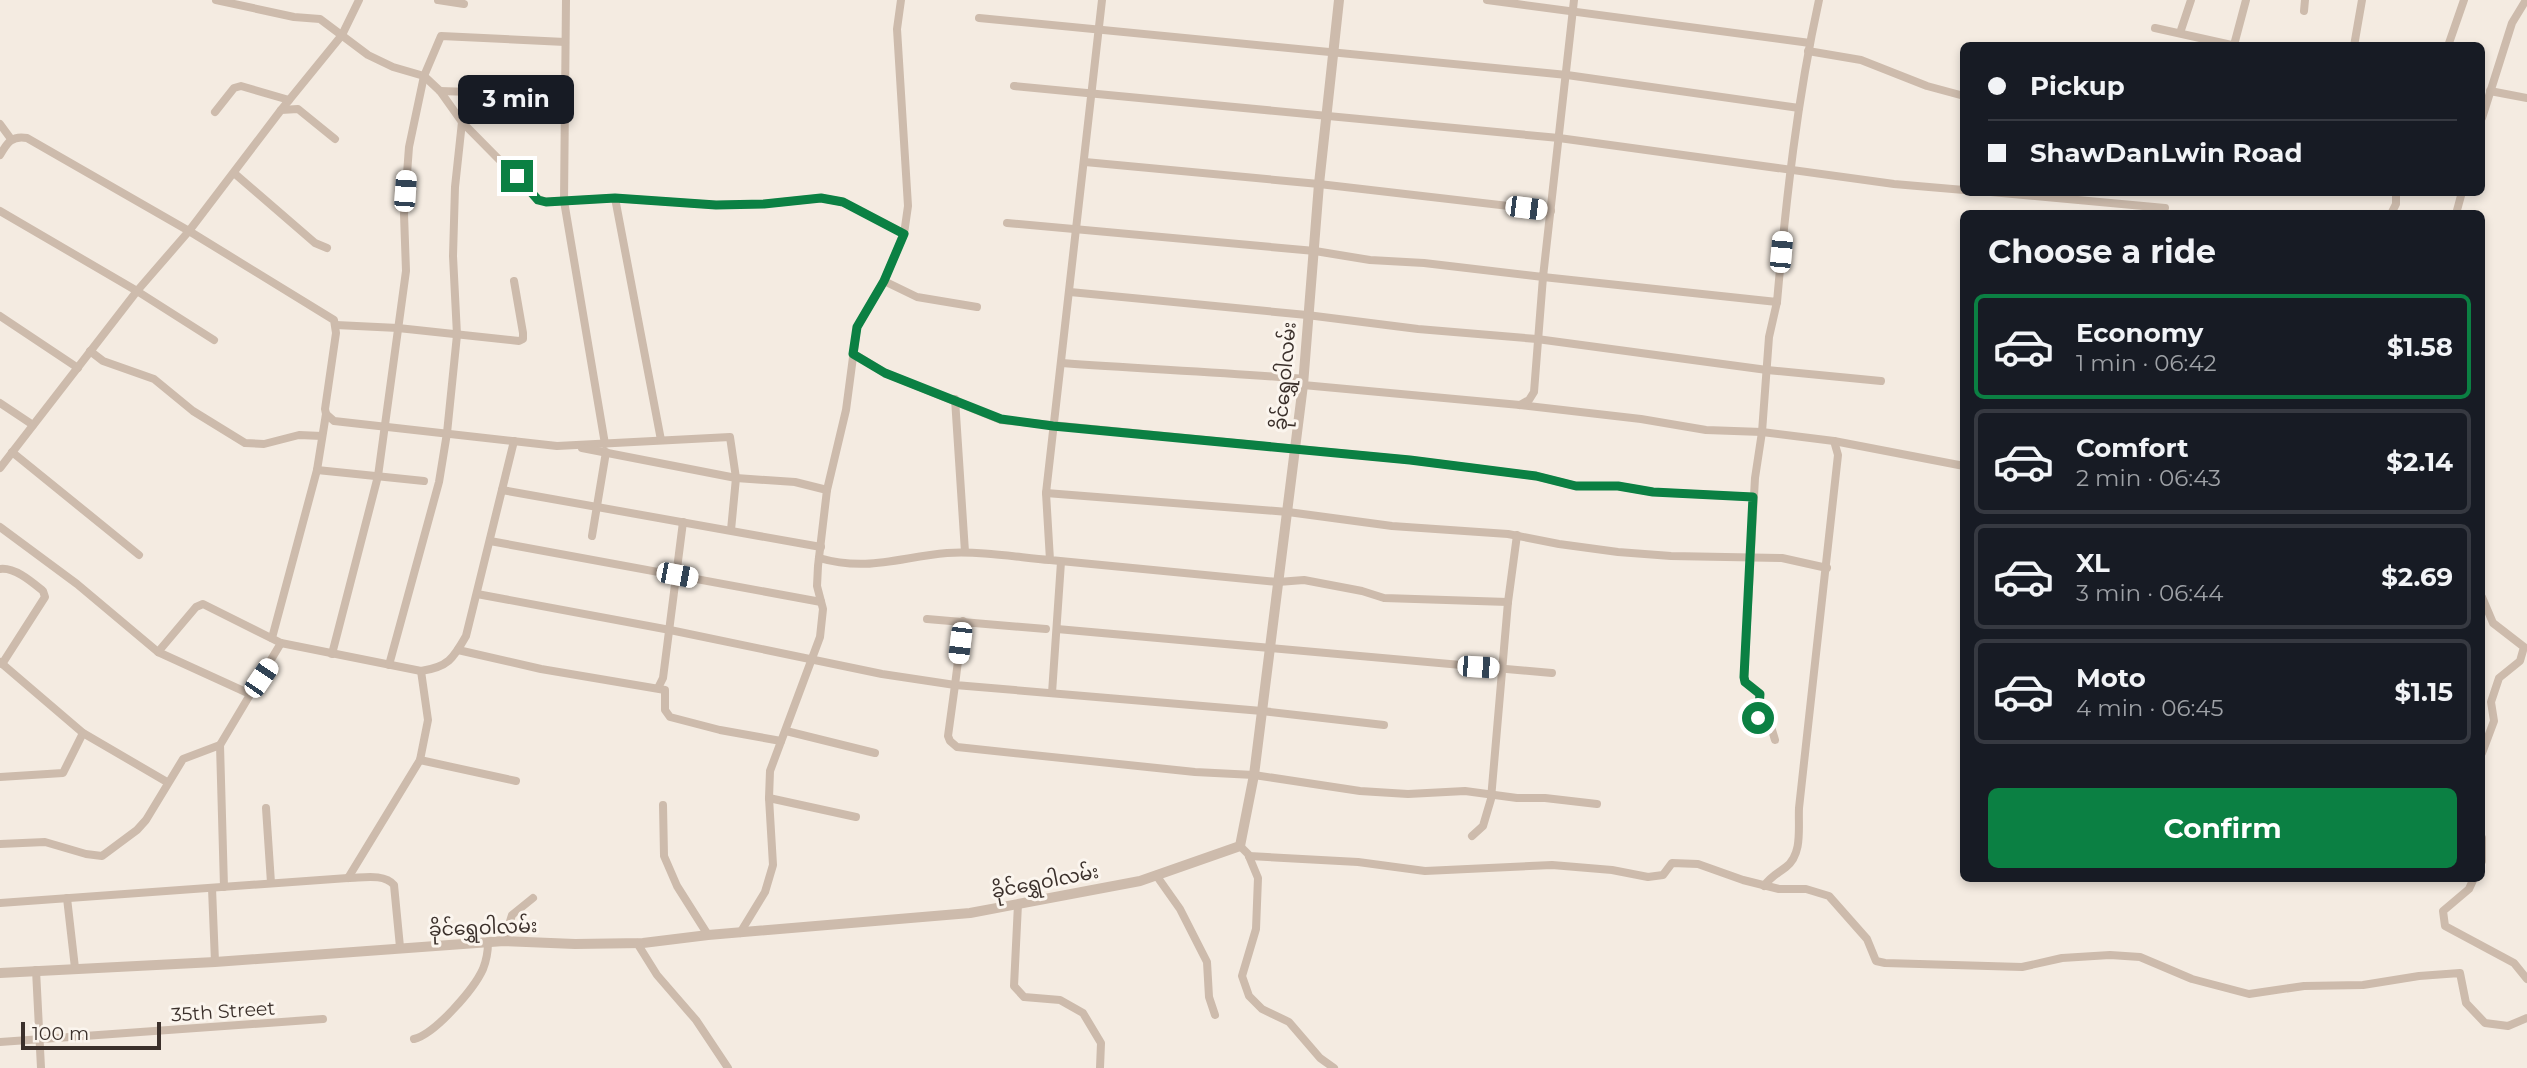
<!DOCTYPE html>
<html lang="en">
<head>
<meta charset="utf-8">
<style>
	:root { --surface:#171b24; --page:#20242c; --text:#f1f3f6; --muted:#9ea1a6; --line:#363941; --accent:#0b8043 }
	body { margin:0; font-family:Montserrat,"Noto Sans Myanmar",sans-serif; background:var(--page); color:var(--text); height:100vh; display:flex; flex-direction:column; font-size:26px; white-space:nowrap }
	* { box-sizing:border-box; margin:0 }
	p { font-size:23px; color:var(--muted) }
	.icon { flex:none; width:38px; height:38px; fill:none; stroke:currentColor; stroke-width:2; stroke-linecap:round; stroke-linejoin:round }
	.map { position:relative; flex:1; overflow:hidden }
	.details { position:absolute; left:1960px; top:210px; width:525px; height:672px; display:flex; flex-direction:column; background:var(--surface); border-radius:10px; box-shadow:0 4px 10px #0003 }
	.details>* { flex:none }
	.banner { position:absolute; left:1960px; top:42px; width:525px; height:154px; border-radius:10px; box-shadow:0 4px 10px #0003; display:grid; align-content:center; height:154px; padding:0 28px; background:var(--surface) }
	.scale { position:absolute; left:21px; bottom:18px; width:140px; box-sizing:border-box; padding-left:7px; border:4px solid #3b302b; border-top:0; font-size:19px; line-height:24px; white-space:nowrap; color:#3b302b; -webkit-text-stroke:5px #fbf5ee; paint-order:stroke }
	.end { position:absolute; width:32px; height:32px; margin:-16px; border:9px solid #0b8043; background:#fff; box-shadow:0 0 0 4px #fff }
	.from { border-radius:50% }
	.bubble { position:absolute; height:49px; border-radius:10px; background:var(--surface); box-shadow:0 4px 10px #0003; font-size:23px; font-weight:700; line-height:49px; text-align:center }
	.car { position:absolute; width:21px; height:42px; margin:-21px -10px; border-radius:9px; box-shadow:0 0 5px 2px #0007; background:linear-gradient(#fff 24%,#345 0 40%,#fff 0 76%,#345 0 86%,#fff 0) }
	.banner b { display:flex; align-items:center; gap:24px; height:66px; font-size:26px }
	.banner b+b { border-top:2px solid var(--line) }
	.banner i { width:18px; height:18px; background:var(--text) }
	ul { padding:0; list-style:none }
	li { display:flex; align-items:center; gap:21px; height:105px; margin:0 14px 10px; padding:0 14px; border:4px solid var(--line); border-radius:10px }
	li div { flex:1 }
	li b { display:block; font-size:26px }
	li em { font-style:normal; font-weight:700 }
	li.current { border-color:var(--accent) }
	li>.icon { width:63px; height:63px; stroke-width:1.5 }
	h2 { padding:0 28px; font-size:32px; line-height:84px }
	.cta { display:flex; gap:14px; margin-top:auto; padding:14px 28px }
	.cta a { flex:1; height:80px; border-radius:10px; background:var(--accent); color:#fff; font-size:28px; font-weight:700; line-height:80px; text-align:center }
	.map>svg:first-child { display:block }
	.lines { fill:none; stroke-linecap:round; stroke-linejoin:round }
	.minor { stroke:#cdbbac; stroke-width:8 }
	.tertiary { stroke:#cdbbac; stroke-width:10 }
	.route { stroke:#0b8043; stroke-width:9 }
	.labels { text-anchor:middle; stroke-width:6; stroke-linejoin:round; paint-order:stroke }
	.street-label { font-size:19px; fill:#3b302b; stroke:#fbf5ee }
</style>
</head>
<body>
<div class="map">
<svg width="2527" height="1068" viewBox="0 0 2527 1068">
	<rect width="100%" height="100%" fill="#f4ebe1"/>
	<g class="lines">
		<g class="minor">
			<path d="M216,0l78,17 26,2 48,36 25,12 31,9 16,15 22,31 76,77 8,3 69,-4 101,7 48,-1 57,-6 22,4 61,32"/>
			<path d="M438,0l26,4"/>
			<path d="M566,0l-2,201 41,243"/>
			<path d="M1102,0l-56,493 4,67 228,22 26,-2 58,11 22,7 124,4"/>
			<path d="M1487,0l323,43"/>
			<path d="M2304,11l1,-11"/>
			<path d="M979,18l588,57 232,33"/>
			<path d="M2155,28l81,18"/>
			<path d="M2180,33l11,-33"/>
			<path d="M2234,45l12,-45"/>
			<path d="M2354,46l8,-46"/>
			<path d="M2448,46l16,-46"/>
			<path d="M1808,51l53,9 66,26 37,10"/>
			<path d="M1014,86l545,52 335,46 70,6"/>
			<path d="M440,91l124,4"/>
			<path d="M2490,91l37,7"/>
			<path d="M281,110l61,-75 17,-35"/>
			<path d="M215,112l19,-24 7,-2 48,14"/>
			<path d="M2482,118l30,-95 14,-23"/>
			<path d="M0,124l11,15"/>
			<path d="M0,155c7,-12 12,-20 27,-17l162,93 145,89 2,13 -11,76 1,5 8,7 223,25 173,-9 6,41 -5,52"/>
			<path d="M1085,162l234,22 232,27"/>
			<path d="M234,173l81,70 12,5"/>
			<path d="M1991,192l174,16"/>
			<path d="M615,198l46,242"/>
			<path d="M0,211l137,80 77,49"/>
			<path d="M2391,214l5,-10v-12"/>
			<path d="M2456,214l6,-22"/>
			<path d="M1007,223l308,28 55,9 54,3 119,14 31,-277"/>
			<path d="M884,281l33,16 60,10"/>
			<path d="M1070,292l237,23 111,14 119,10 230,31 114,11"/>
			<path d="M0,316l78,52"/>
			<path d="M336,325l62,3 121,13 4,-2v-6l-9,-52"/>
			<path d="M90,351l13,10 51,18 39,32 52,32 19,1 35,-9 23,1"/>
			<path d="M854,354l31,19 116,47 409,40 126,16 40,10h42l35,6 100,5"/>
			<path d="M1062,363c80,6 161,9 242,16"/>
			<path d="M1303,385l217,20 121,14 65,11 56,2 72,9 130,25"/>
			<path d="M955,399l10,153"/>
			<path d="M0,403l33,22"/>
			<path d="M1520,405l9,-5 5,-8 9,-115 234,25c9,-102 20,-202 42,-302"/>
			<path d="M582,448l154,30 59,4 32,8"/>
			<path d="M12,452l127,103"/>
			<path d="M0,468l137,-177 52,-60 92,-121 17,-1 37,30"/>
			<path d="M317,470l107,11"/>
			<path d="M502,490l319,57"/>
			<path d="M1046,493l242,19 104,14 116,8 51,10 59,8 53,4 111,2 45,10"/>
			<path d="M0,527l77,57 81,68 92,42"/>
			<path d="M592,536l14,-84"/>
			<path d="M490,541l331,61"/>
			<path d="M819,558c49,14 81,-1 128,-5 34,-2 69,4 103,7"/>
			<path d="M0,569c15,-2 32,13 43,22l2,6 -43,67"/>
			<path d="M477,594l193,36 212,44 73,11 -7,51 2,5 7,6 238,25 59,3 106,16 48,3 57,-3 52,7h28l52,6"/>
			<path d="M2482,597l11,26 31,24 -4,14 -21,17 -8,24 3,19 -12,32"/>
			<path d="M927,619l119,10"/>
			<path d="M963,621l-8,64 307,26 122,14"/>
			<path d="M1057,629l495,44"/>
			<path d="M272,638l45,-168 9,-56"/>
			<path d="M281,643l140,28c27,-4 32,-12 45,-35l48,-195"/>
			<path d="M458,650l83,19 124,21v20l5,7 50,13 61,11"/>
			<path d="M158,652l38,-45 7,-3 78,39 -61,102 4,142"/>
			<path d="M332,654l46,-178 28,-205 -2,-57 5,-67 15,-71 17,-40 124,6"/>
			<path d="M0,662l83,71 84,49"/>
			<path d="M389,665l50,-183 8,-49 10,-98 -4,-79 2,-69 7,-65"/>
			<path d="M658,688l5,-10 20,-156"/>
			<path d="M1052,693l9,-131"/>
			<path d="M786,731l89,22"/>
			<path d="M1775,740l-3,-10 -15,-14 3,-22 -15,-12 -1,-5 11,-199 7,-46 7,-95 8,-35"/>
			<path d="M420,760l96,21"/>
			<path d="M0,777l63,-4 20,-40"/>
			<path d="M769,798l87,19"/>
			<path d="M663,805l1,51 13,30 31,49"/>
			<path d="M266,808l5,75"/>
			<path d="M1472,836l11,-10 8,-27 17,-197 9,-67"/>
			<path d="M2482,838v23"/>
			<path d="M0,844l45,-2 41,12 16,2 35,-26 9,-10 37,-61 37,-14"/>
			<path d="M1240,846l8,8 10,24 -2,51 -14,47 7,20 13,13 27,13 31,36 14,10"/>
			<path d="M1249,856l109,6 67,9 127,-6 60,5 36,7 15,-2 9,-12 26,1 45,16 36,9h27l23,7 38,43 9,22 9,2 137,4 40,-9 48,-3 30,2 52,22 57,15 55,-8 59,-1 56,-9 41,-3 6,30 19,20 23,3 19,-8"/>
			<path d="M1156,875l24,34 27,53 2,35 6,18"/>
			<path d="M348,878l72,-118 8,-40 -7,-49"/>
			<path d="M2474,878l-5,11 -26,22 2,15 69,37 13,16"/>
			<path d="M1764,886c7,-10 13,-12 22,-19 17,-13 12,-40 13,-59l39,-353 -4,-14"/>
			<path d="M212,888l3,74"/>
			<path d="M67,898l8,70"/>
			<path d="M0,903l348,-25c14,0 36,-5 46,7l6,62"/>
			<path d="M1018,904l-4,82 10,11 36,3 23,13 18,30 -1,25"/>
			<path d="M740,933l25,-41 8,-27 -4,-67 1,-27 50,-134 3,-28 -6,-23 1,-20 9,-76 19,-80 11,-83 27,-46 20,-47 4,-28 -11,-177 4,-29"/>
			<path d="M504,941l8,-26 21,-17"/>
			<path d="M637,943l20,32 39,45 32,48"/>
			<path d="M36,970l5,98"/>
			<path d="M414,1039c21,-5 60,-50 69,-70 4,-10 5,-17 5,-27"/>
			<path d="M0,1042l323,-23"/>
		</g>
		<path class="tertiary" d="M0,973l215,-11 289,-21 71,3 68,-1 65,-8 262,-22 170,-32 100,-35 14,-71 49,-390 16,-201 20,-184"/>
	</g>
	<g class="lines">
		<path class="route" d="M517,176l21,24 8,2 69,-4 101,7 48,-1 57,-6 22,4 61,32 -20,47 -27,46 -4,27 32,19 116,46 52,7 357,34 126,16 40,10h42l35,6 100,5 -9,180 1,5 15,12 -2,24"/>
	</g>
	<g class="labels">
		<g class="street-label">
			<text transform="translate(1284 376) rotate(-85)" y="7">ခိုင်ရွှေဝါလမ်း</text>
			<text transform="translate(1045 881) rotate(-11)" y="7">ခိုင်ရွှေဝါလမ်း</text>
			<text transform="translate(483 927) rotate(-2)" y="7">ခိုင်ရွှေဝါလမ်း</text>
			<text transform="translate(223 1011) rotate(-4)" y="7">35th Street</text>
		</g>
	</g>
</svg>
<div class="scale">100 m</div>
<i class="end from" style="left:1758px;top:718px"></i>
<i class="end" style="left:517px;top:176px"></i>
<div class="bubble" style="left:458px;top:75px;width:116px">3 min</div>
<i class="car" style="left:405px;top:191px;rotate:4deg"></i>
<i class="car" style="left:1526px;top:208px;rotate:97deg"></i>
<i class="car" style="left:1781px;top:252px;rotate:5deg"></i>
<i class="car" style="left:677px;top:575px;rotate:101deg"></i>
<i class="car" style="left:960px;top:643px;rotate:187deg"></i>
<i class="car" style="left:1478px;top:667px;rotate:94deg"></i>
<i class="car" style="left:261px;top:678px;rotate:34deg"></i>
<div class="banner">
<b><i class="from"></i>Pickup</b>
<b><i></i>ShawDanLwin Road</b>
</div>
<section class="details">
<h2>Choose a ride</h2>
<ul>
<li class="current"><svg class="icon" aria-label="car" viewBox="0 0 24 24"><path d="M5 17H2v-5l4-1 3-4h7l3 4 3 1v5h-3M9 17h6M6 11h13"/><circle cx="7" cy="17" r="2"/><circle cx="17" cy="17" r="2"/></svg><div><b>Economy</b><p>1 min · 06:42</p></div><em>$1.58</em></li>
<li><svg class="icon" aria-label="car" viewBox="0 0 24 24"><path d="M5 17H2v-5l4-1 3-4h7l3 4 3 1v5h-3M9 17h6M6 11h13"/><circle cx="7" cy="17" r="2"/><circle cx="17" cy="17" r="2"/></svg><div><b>Comfort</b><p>2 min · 06:43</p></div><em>$2.14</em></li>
<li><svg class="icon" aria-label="car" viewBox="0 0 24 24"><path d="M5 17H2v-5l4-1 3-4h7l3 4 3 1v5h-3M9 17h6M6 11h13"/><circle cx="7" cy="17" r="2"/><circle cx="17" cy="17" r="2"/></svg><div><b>XL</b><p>3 min · 06:44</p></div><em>$2.69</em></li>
<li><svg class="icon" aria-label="car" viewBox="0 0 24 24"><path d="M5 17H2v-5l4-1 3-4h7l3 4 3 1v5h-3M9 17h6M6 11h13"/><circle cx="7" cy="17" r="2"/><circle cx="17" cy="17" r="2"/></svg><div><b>Moto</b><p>4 min · 06:45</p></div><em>$1.15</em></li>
</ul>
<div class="cta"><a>Confirm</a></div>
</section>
</div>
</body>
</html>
